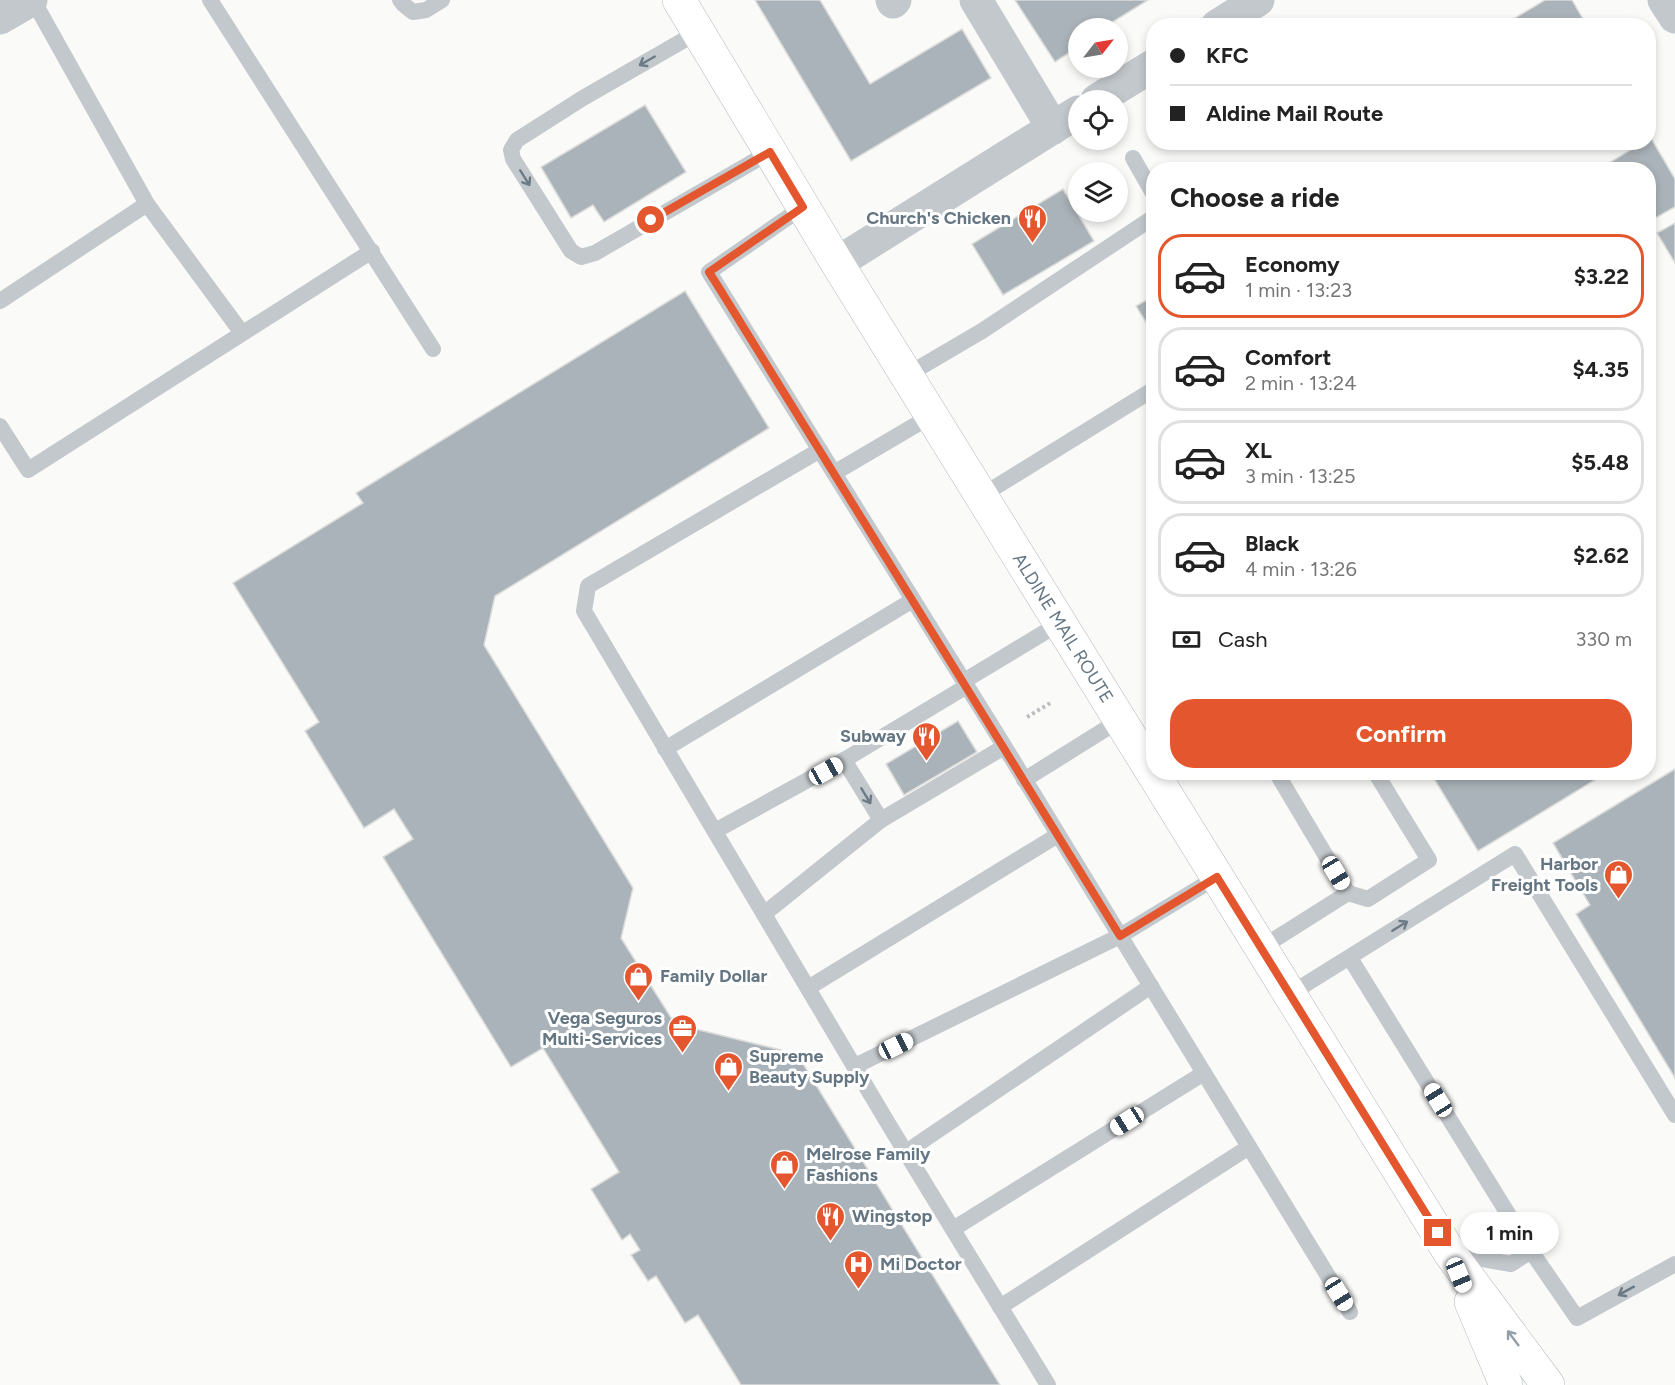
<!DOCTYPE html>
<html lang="en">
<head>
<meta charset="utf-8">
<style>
	:root { --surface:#fff; --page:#f6f6f6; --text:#222; --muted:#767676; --line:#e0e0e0; --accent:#e4572e }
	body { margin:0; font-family:Figtree,sans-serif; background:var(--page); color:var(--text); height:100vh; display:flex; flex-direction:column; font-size:22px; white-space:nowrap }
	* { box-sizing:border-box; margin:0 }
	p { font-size:20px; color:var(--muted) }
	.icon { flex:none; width:33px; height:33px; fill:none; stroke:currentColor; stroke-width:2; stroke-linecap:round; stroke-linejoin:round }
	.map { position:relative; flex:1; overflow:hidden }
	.drawer { position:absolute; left:1146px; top:162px; width:510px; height:618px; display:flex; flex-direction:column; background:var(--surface); border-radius:24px; box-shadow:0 3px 9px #0003 }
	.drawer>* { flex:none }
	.guide { position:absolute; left:1146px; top:18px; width:510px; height:132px; border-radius:24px; box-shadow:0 3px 9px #0003; display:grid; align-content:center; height:132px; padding:0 24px; background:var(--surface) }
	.needle { width:39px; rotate:59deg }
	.controls { position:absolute; left:1068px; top:18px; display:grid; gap:12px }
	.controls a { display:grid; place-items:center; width:60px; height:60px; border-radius:50%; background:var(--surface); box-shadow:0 3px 9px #0003; font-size:30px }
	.end { position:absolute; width:27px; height:27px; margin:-14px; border:8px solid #e4572e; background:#fff; box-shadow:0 0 0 3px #fff }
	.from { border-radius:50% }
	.bubble { position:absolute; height:42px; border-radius:21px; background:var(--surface); box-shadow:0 3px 9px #0003; font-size:20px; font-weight:700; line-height:42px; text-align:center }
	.car { position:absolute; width:18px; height:36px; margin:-18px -9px; border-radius:8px; box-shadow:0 0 4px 2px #0007; background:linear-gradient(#fff 24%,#345 0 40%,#fff 0 76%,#345 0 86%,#fff 0) }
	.guide b { display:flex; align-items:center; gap:21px; height:57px; font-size:22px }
	.guide b+b { border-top:2px solid var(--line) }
	.guide i { width:15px; height:15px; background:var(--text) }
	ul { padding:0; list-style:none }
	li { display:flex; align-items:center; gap:18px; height:84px; margin:0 12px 9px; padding:0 12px; border:3px solid var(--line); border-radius:24px }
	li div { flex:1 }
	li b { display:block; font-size:22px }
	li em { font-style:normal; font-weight:700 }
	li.active { border-color:var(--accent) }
	li>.icon { width:54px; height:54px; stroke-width:1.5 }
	h2 { padding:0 24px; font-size:27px; line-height:72px }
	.pay { display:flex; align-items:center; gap:15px; height:66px; padding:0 24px; font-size:22px }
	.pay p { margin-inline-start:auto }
	.primary-button { display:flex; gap:12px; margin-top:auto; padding:12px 24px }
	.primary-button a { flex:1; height:69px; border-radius:24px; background:var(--accent); color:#fff; font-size:24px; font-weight:700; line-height:69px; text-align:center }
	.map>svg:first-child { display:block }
	.building { fill:#aab3b9; stroke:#dcdcda; stroke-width:1.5 }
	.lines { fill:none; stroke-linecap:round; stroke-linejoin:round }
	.secondary-casing { stroke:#b3babf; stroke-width:34 }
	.path { stroke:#bbbfc2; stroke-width:4; stroke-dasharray:3 3; stroke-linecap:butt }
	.service { stroke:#c3c8cc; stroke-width:16 }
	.minor { stroke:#c3c8cc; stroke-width:33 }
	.secondary { stroke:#fff; stroke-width:33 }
	.oneway { stroke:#6a7a87 }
	.oneway2 { stroke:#939fa8 }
	.route { stroke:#e4572e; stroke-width:8 }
	.labels { text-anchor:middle; stroke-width:6; stroke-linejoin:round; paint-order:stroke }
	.poi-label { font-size:18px; font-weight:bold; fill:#657683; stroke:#fff; text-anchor:start }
	.street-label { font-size:18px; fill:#657683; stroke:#fff }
</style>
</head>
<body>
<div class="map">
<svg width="1675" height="1385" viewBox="0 0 1675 1385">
	<rect width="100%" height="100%" fill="#fafaf8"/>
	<g class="building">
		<path d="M755,0h65l50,84 92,-55 29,49 -140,83z"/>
		<path d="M1015,0h133l-45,28h-25v19l-23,15z"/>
		<path d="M1545,0h27l15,26h-85z"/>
		<path d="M645,105l41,67 -82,50 -11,-17 -22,13 -30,-51z"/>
		<path d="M1651,138l24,41v28l-27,15v-52h-36l-3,-7 34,-21h5v-3z"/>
		<path d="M1063,189l31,52 -91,54 -31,-51z"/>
		<path d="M1675,223v40l-18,-30z"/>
		<path d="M685,291l84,137 -274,168 -11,49 149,243 -12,50 54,86 122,30 203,331h-259l-43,-70 -13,8 -29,-47 -8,5 -17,-26 9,-5 -10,-16 -8,6 -31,-51 28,-17 -76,-124 -32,19 -128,-210 30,-18 -19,-30 -30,19 -59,-97 14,-9 -86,-139 130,-80 -7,-10z"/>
		<path d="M1154,296v39l-18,-29z"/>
		<path d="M958,721l19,31 -73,43 -18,-31z"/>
		<path d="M1675,769v309l-99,-164 14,-9 -37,-62z"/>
		<path d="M1430,772h178l-130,79z"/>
	</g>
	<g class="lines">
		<defs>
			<g id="secondary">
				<path d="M679,0l158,263 613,990 98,132"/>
				<path d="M1471,1302l35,83"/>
			</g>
		</defs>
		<use href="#secondary" class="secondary-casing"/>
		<path class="path" d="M1027,717l25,-15"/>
		<g class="service">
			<path d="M33,0l114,204 95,129"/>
			<path d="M210,0l223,349"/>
			<path d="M400,0l3,4 10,8 13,-2 16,-10"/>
			<path d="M698,32l-115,66 -66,42 -6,10 2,9 58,92 10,6 14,-4 175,-101"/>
			<path d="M1133,158l21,37"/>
			<path d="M803,207l-94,65 125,201 97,-57"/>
			<path d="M0,301l147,-97"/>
			<path d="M907,375l75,-44 172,-114"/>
			<path d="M0,426l28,44 344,-219"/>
			<path d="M820,450l-232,136 -4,25 305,514 159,260"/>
			<path d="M834,473l164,263 352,576"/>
			<path d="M981,496l173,-107"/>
			<path d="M964,681l96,-58"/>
			<path d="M967,686l-123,74 37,60 123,-73"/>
			<path d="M665,749l248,-149"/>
			<path d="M1276,772l72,121"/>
			<path d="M1024,780l96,-60"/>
			<path d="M715,831l129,-71"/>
			<path d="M764,914l117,-94"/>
			<path d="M1261,948l87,-55 20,6 61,-39 -54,-88"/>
			<path d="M1350,958l181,293 -20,13 -57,-10"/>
			<path d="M808,988l250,-153"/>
			<path d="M1290,994l225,-140 160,261"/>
			<path d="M855,1066l265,-130 97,-59"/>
			<path d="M906,1152l245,-166"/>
			<path d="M953,1229l251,-156"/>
			<path d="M1531,1251l46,67 98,-54"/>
			<path d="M1000,1307l249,-160"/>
		</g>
		<g class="minor">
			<path d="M892,0l1,2 2,-2"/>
			<path d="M976,0l77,128"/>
			<path d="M1664,0l11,17"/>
			<path d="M0,18l31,-18"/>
			<path d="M1217,26l41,-26"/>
			<path d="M1097,100l57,-35"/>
			<path d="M837,263l241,-151"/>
		</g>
		<use href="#secondary" class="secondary"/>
	</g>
	<defs><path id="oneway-shaft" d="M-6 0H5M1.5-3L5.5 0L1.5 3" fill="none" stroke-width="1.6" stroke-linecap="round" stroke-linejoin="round" transform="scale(1.5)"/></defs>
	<g class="oneway">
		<use href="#oneway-shaft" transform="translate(647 61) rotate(150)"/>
		<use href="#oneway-shaft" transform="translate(525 178) rotate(58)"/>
		<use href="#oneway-shaft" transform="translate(866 796) rotate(59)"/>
		<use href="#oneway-shaft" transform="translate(1400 926) rotate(-32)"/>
		<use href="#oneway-shaft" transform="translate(1626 1291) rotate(151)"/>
	</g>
	<use class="oneway2" href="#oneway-shaft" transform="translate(1513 1338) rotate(-127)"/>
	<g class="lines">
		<path class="route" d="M651,220l119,-68 33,55 -94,65 12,19 399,645 97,-59 221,356"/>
	</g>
	<defs>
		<symbol id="restaurant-pin" viewBox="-11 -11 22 30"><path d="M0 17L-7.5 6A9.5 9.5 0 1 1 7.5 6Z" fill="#e4572e" stroke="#fff"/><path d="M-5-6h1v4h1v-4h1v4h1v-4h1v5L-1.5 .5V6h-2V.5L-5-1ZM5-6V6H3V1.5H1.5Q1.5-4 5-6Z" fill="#fff"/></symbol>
		<symbol id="shop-pin" viewBox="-11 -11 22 30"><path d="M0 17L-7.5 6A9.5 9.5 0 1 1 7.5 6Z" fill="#e4572e" stroke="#fff"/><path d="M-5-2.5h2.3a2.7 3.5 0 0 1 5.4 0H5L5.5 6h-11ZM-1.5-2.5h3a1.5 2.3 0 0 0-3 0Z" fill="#fff"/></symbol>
		<symbol id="office-pin" viewBox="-11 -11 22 30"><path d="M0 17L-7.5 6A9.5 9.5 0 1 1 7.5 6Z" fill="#e4572e" stroke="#fff"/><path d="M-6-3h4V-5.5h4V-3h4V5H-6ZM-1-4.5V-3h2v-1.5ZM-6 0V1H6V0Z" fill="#fff"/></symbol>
		<symbol id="hospital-pin" viewBox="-11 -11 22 30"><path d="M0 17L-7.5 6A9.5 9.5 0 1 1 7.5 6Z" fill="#e4572e" stroke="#fff"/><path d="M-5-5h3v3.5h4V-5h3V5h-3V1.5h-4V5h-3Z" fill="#fff"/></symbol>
	</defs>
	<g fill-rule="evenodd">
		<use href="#restaurant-pin" x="1016" y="202" width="33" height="45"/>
		<use href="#restaurant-pin" x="910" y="720" width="33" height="45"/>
		<use href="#shop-pin" x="1602" y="858" width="33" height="45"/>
		<use href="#shop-pin" x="622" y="960" width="33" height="45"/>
		<use href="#office-pin" x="666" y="1012" width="33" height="45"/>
		<use href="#shop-pin" x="712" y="1050" width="33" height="45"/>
		<use href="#shop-pin" x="768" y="1148" width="33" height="45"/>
		<use href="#restaurant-pin" x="814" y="1200" width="33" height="45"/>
		<use href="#hospital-pin" x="842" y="1248" width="33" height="45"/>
	</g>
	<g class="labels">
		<g class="poi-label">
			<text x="1011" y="224" text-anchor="end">Church's Chicken</text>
			<text x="906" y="742" text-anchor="end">Subway</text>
			<text x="1598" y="870" text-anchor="end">Harbor<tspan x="1598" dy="21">Freight Tools</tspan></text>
			<text x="660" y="982">Family Dollar</text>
			<text x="662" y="1024" text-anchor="end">Vega Seguros<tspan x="662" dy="21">Multi-Services</tspan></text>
			<text x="749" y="1062">Supreme<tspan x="749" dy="21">Beauty Supply</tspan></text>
			<text x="806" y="1160">Melrose Family<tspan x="806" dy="21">Fashions</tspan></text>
			<text x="852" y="1222">Wingstop</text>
			<text x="880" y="1270">Mi Doctor</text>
		</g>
		<g class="street-label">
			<text transform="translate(1063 628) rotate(58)" y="6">ALDINE MAIL ROUTE</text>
		</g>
	</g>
</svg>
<div class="controls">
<a><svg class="needle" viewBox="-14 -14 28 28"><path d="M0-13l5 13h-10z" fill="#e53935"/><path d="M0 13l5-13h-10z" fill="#767676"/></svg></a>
<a><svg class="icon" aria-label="locate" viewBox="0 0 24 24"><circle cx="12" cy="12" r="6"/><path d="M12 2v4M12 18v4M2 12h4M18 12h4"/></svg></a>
<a><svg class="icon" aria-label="layers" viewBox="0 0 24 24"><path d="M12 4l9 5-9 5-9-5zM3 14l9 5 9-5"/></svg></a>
</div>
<i class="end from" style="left:651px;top:220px"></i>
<i class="end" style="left:1438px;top:1233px"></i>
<div class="bubble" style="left:1460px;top:1212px;width:99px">1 min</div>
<i class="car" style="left:826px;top:771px;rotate:61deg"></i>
<i class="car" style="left:1336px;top:873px;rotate:149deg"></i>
<i class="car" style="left:896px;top:1046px;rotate:64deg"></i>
<i class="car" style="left:1438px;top:1100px;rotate:328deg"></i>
<i class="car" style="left:1127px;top:1121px;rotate:238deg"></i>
<i class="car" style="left:1459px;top:1275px;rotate:157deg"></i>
<i class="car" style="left:1339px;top:1294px;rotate:148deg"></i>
<div class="guide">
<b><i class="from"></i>KFC</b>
<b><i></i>Aldine Mail Route</b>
</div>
<section class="drawer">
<h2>Choose a ride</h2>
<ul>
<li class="active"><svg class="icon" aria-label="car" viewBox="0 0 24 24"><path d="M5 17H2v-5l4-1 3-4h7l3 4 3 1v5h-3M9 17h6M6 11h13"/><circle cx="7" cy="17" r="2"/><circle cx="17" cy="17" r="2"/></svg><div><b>Economy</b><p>1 min · 13:23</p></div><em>$3.22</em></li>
<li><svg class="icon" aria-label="car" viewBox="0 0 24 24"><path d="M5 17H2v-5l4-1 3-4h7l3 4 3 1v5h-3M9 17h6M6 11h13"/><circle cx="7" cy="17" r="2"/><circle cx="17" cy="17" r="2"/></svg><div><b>Comfort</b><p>2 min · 13:24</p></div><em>$4.35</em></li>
<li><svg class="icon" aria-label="car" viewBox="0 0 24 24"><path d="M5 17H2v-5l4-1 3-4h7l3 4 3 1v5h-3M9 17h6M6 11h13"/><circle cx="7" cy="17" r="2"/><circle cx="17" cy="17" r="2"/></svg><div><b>XL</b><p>3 min · 13:25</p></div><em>$5.48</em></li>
<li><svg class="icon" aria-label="car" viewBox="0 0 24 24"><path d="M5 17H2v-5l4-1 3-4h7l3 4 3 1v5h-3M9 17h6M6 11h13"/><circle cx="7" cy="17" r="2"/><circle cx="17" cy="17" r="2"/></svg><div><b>Black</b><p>4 min · 13:26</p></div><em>$2.62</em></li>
</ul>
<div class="pay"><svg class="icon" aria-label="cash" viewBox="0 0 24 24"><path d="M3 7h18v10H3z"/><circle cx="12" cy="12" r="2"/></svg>Cash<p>330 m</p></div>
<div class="primary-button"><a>Confirm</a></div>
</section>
</div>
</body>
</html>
